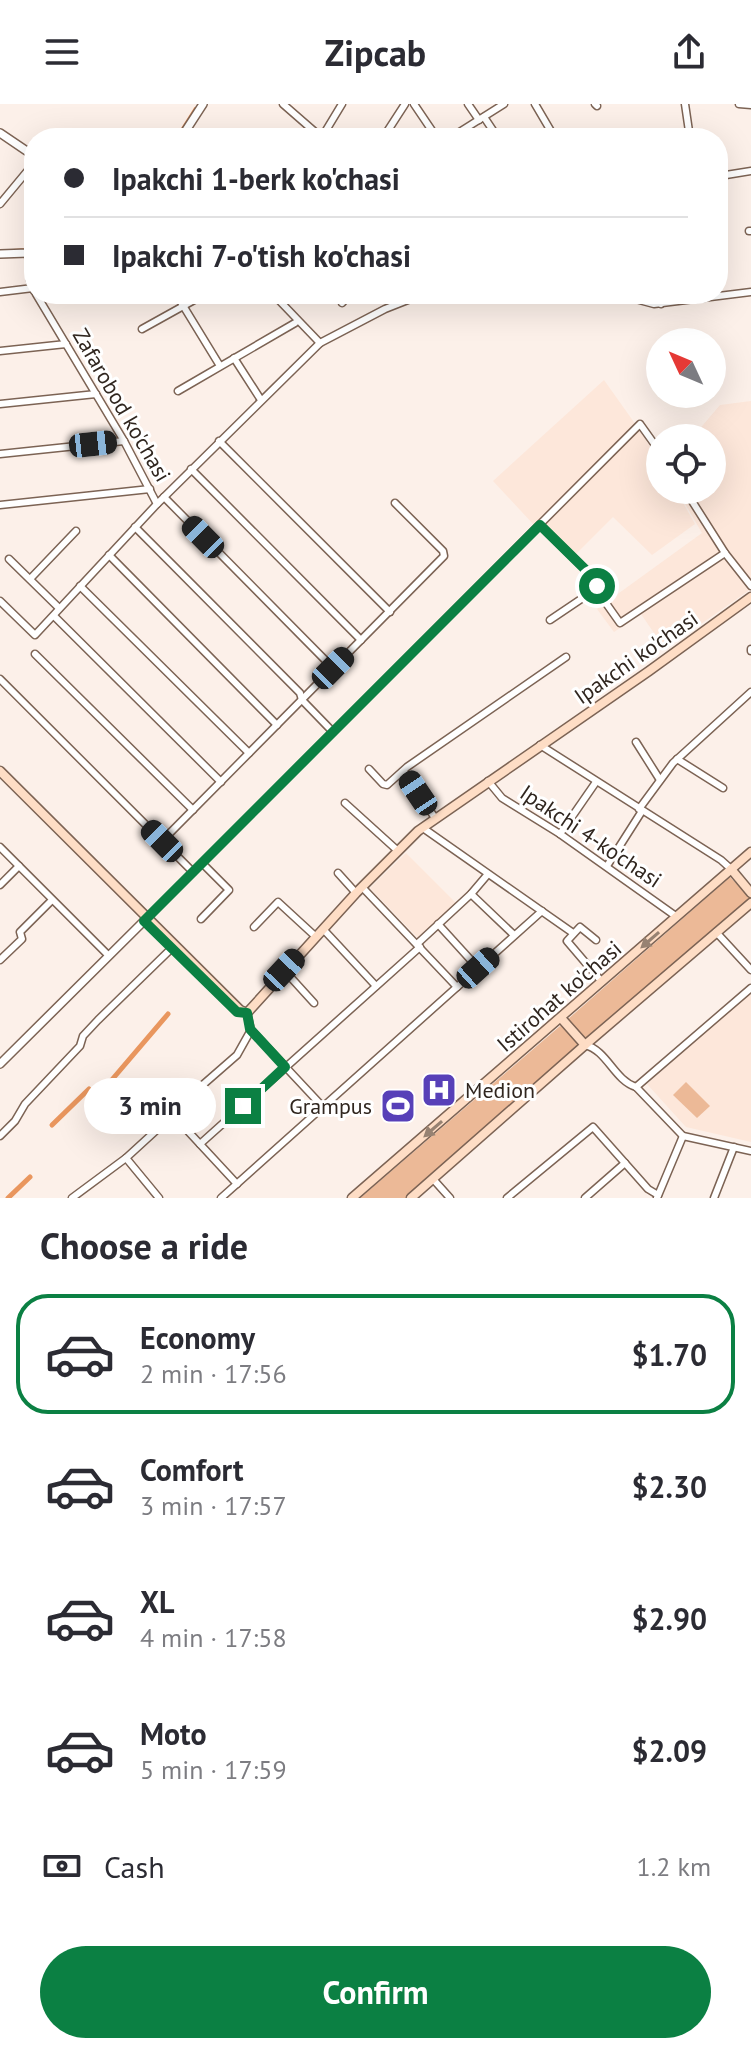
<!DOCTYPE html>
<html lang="en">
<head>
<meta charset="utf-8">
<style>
	:root { --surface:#fff; --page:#f2f2f3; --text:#2b2b33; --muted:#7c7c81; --line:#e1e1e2; --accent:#0b8043 }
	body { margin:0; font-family:"PT Sans",sans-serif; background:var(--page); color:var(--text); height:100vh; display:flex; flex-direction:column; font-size:30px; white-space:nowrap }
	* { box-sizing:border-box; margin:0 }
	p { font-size:26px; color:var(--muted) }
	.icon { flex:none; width:44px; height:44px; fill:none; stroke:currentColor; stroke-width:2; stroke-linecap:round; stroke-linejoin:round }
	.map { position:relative; height:1094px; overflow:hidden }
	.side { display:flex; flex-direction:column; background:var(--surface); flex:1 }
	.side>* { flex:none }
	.banner { position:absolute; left:24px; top:24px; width:704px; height:176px; border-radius:32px; box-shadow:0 8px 32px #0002; display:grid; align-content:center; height:176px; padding:0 40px; background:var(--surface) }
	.needle { width:52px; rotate:314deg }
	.tools { position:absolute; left:646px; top:224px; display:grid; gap:16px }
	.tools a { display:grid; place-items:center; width:80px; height:80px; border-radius:50%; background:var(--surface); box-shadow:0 8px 32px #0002; font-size:40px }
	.end { position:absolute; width:36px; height:36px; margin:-18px; border:10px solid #0b8043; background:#fff; box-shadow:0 0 0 4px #fff }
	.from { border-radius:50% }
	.bubble { position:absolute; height:56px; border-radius:28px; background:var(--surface); box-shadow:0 8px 32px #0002; font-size:26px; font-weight:600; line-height:56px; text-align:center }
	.car { position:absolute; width:24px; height:48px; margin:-24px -12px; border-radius:10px; box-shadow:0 0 6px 2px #0007; background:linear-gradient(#222 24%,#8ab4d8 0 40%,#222 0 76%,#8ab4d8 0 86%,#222 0) }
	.banner b { display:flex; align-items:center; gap:28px; height:76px; font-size:30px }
	.banner b+b { border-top:2px solid var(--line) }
	.banner i { width:20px; height:20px; background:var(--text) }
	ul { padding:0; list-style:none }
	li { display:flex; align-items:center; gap:24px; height:120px; margin:0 16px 12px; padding:0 24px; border:4px solid transparent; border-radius:32px }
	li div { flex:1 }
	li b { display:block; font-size:30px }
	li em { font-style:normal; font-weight:600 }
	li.current { border-color:var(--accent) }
	li>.icon { width:72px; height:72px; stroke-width:1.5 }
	h2 { padding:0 40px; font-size:36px; line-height:96px }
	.pay { display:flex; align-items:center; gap:20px; height:88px; padding:0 40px; font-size:30px }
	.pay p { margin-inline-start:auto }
	.action { display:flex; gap:16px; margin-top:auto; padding:16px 40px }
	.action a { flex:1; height:92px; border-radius:48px; background:var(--accent); color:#fff; font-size:32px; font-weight:600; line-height:92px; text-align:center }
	header { display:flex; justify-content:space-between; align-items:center; height:104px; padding:0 40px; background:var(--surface); font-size:36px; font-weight:600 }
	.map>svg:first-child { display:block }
	.built { fill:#fde7da }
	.green { fill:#ecb997 }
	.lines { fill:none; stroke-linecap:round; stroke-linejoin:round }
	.stream { stroke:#e9965e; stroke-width:2 }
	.canal { stroke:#e9965e; stroke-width:5 }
	.minor-casing { stroke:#7c6354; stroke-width:9 }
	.tertiary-casing { stroke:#7c6354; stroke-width:10 }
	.secondary-casing { stroke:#7c6354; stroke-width:11 }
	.minor { stroke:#fff; stroke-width:6 }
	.tertiary { stroke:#fff; stroke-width:7 }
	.secondary { stroke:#feddc5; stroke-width:8 }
	.oneway { fill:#978272 }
	.route { stroke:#0b8043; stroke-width:10 }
	.labels { text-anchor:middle; stroke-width:6; stroke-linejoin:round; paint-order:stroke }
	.street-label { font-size:22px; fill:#30261f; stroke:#fff }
	.poi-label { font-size:22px; fill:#30261f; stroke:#fff; text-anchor:start }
</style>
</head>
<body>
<header><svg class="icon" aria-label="menu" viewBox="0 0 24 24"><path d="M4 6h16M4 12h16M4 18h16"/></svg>Zipcab<svg class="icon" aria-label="share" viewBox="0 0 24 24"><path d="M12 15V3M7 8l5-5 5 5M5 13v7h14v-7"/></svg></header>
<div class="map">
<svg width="751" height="1094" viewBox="0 0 751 1094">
	<rect width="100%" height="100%" fill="#fcf0e9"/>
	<g class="built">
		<path d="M604,276l37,52 19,31v27h16l19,34 -43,31 -39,-38 -38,38 -36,-35 -5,5 -41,-44z"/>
		<path d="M751,297v188l-86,60 -24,-35 -27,18 -17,-23 105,-76 -25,-43h35v-52h-20l28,-33z"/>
		<path d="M406,749l50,50 -38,35 -48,-50z"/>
		<path d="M751,888v150l-65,-15 -39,-43z"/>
	</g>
	<g class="green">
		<path d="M730,773l21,22 -167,140 -16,-20z"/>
		<path d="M560,922l4,1 15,18 -173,153h-46z"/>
		<path d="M686,978l24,24 -13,12 -24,-23z"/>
	</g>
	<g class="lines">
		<g class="stream">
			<path d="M176,34l19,-30"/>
			<path d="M13,146l13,-1 8,-5"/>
		</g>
		<g class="canal">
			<path d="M110,978l58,-68"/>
			<path d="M52,1021l37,-36"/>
			<path d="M8,1094l22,-21"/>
		</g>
		<defs>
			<g id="minor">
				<path d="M283,0l39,34"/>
				<path d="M414,0l23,34"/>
				<path d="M468,0l11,16"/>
				<path d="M535,0l20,34"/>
				<path d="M595,0l2,2"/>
				<path d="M685,0l5,34"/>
				<path d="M739,0l12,1"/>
				<path d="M484,13l14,21"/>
				<path d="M322,33l20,-33"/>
				<path d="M383,34l22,-34"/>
				<path d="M450,34l54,-34"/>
				<path d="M623,34l4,-2"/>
				<path d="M718,78l8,-7 25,-4"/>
				<path d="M0,100l34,-41"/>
				<path d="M749,127h2"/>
				<path d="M28,149l2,27 4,11"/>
				<path d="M0,188l33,-4"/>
				<path d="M36,190l88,147 33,63"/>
				<path d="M176,190l44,72"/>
				<path d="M273,190l47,49"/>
				<path d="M617,190l37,10 97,-12"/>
				<path d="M648,190l13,10"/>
				<path d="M342,199l8,-9"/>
				<path d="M142,225l63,-35"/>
				<path d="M0,247l66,-7"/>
				<path d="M234,254l27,42"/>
				<path d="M178,287l117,-68"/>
				<path d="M0,300l96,-10"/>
				<path d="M219,337l171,171"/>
				<path d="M0,350l124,-13"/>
				<path d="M191,365l170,171"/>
				<path d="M685,386l40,63 26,33"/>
				<path d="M164,393l169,171"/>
				<path d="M0,401l150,-16"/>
				<path d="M540,421l55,54 3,4 -2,6 24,34 105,-70"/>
				<path d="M135,423l165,166 2,7 31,32"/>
				<path d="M109,451l168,170"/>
				<path d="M9,455l50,49"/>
				<path d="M30,475l46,-48"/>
				<path d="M80,482l169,167"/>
				<path d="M0,497l35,34 122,-131 163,-161 65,-34 38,-15"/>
				<path d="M54,512l167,166"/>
				<path d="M550,516l46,-31"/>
				<path d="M751,545v2"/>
				<path d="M35,550l158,156"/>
				<path d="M0,575l193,193"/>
				<path d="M636,638l24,38"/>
				<path d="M540,641l181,115 10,9"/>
				<path d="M677,655l46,29"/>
				<path d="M369,665l14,15 4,1 20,-18 159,-110"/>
				<path d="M404,668l31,46"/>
				<path d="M488,677l14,17 58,36 117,83"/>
				<path d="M345,699l53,48"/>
				<path d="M639,705l34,-46 78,-71"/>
				<path d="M423,724l150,105"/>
				<path d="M560,730l36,-52"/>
				<path d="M162,737l282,-285 -1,-5 -48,-48"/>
				<path d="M0,743l108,108"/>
				<path d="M607,762l35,-55"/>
				<path d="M338,769l18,20"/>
				<path d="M0,781l19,-19"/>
				<path d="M362,783l95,100"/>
				<path d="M471,790l43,41"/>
				<path d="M147,814l493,-494 20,28"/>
				<path d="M201,815l28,-29 -27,-27"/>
				<path d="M438,820l40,44"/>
				<path d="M254,823l24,-25 37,34"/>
				<path d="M323,825l53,57"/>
				<path d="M716,828l35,38"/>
				<path d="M596,836l-16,-13 -13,14 35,41"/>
				<path d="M417,840l54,-50 17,-20"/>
				<path d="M0,856l22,-21 -2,-7 32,-32"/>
				<path d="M284,866l30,33"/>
				<path d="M247,909l4,17 72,77"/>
				<path d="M585,941c22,5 29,35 51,42l47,49 68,15"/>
				<path d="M636,983l115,-99"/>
				<path d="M173,1011l64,69"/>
				<path d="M0,1032l15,-15 10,-17 55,-58 3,-10 15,-16 77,-75"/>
				<path d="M200,1040l220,-197"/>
				<path d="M433,1075l17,19"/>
				<path d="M72,1094l54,-40"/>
				<path d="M159,1094l-33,-40 47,-43 17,-19 47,-41 14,-25"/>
				<path d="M221,1094l321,-287"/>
				<path d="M507,1094l86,-71 55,62 10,6"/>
				<path d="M585,1094l40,-35"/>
				<path d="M657,1094l26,-62"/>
				<path d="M714,1094l20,-51"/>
			</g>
			<g id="tertiary">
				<path d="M0,29l34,23"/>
				<path d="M181,34l22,-34"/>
				<path d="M0,150l28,-1 6,-4"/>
				<path d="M0,960l147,-146"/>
			</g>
			<g id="secondary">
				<path d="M0,667l240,239 7,3"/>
				<path d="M731,765l20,24"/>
				<path d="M247,909l109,-120 62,-62 231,-160 102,-74"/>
				<path d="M561,914l24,27"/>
				<path d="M352,1094l399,-346"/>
				<path d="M411,1094l174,-153 166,-142"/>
			</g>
		</defs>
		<use href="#minor" class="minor-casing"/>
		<use href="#tertiary" class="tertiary-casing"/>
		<use href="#secondary" class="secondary-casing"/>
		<use href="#minor" class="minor"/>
		<use href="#tertiary" class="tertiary"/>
		<use href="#secondary" class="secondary"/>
	</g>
	<defs><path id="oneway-solid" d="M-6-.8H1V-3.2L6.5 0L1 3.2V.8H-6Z" transform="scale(2)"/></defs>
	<g class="oneway">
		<use href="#oneway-solid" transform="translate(650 836) rotate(139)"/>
		<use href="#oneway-solid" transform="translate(433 1025) rotate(139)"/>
	</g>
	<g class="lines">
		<path class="route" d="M243,1002l42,-39 -35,-38 -3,-16 -10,-1 -93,-91 396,-396 55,54 2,7"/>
	</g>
	<defs>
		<symbol id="hospital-square" viewBox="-11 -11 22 22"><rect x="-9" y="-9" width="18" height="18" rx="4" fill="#5740b8" stroke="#fff"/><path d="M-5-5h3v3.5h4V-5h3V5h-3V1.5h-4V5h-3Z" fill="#fff"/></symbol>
		<symbol id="stadium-square" viewBox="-11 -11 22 22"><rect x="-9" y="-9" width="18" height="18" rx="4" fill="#5740b8" stroke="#fff"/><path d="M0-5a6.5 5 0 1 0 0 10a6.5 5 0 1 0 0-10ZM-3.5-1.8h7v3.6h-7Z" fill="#fff"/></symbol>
	</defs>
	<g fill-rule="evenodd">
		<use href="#hospital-square" x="419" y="966" width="40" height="40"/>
		<use href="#stadium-square" x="378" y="982" width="40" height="40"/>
	</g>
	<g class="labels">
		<g class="street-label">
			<text transform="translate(122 301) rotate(60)" y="8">Zafarobod ko'chasi</text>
			<text transform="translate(636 553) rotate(-35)" y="8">Ipakchi ko'chasi</text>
			<text transform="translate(591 732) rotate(34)" y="8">Ipakchi 4-ko'chasi</text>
			<text transform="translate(559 892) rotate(-41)" y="8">Istirohat ko'chasi</text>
		</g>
		<g class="poi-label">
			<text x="465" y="994">Medion</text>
			<text x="372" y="1010" text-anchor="end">Grampus</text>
		</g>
	</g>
</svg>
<div class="tools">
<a><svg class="needle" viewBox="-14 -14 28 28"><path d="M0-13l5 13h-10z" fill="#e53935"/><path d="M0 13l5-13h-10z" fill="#7c7c81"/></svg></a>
<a><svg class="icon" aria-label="locate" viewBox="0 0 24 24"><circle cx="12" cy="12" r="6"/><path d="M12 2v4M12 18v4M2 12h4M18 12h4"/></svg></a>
</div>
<i class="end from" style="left:597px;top:482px"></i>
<i class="end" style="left:243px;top:1002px"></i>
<div class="bubble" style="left:84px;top:974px;width:132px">3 min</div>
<i class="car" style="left:93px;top:340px;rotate:84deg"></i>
<i class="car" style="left:203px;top:433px;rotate:315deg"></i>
<i class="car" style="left:333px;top:564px;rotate:45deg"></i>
<i class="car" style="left:418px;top:689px;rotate:326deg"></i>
<i class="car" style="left:162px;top:737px;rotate:315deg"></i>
<i class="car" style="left:478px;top:864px;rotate:48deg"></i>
<i class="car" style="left:284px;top:866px;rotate:43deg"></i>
<div class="banner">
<b><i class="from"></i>Ipakchi 1-berk ko'chasi</b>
<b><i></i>Ipakchi 7-o'tish ko'chasi</b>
</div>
</div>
<section class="side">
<h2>Choose a ride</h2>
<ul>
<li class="current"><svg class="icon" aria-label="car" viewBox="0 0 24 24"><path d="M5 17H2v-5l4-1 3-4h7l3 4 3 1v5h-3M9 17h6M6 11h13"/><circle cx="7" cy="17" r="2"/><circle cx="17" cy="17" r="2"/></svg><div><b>Economy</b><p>2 min · 17:56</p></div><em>$1.70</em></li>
<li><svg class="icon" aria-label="car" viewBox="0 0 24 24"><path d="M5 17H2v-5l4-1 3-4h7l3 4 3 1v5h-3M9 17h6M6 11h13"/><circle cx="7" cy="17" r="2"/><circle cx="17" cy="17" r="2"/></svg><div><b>Comfort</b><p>3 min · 17:57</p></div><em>$2.30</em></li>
<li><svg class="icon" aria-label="car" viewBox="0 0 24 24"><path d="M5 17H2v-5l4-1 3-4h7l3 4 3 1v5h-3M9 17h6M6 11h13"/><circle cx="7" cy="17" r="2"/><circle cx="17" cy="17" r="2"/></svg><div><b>XL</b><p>4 min · 17:58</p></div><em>$2.90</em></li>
<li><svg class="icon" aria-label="car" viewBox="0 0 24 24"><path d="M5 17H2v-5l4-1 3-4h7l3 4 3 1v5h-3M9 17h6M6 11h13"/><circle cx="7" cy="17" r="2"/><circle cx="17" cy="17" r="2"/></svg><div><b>Moto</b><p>5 min · 17:59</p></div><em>$2.09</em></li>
</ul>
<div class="pay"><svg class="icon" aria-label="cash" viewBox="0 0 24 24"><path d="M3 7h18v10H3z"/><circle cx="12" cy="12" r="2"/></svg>Cash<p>1.2 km</p></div>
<div class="action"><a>Confirm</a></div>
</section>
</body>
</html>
